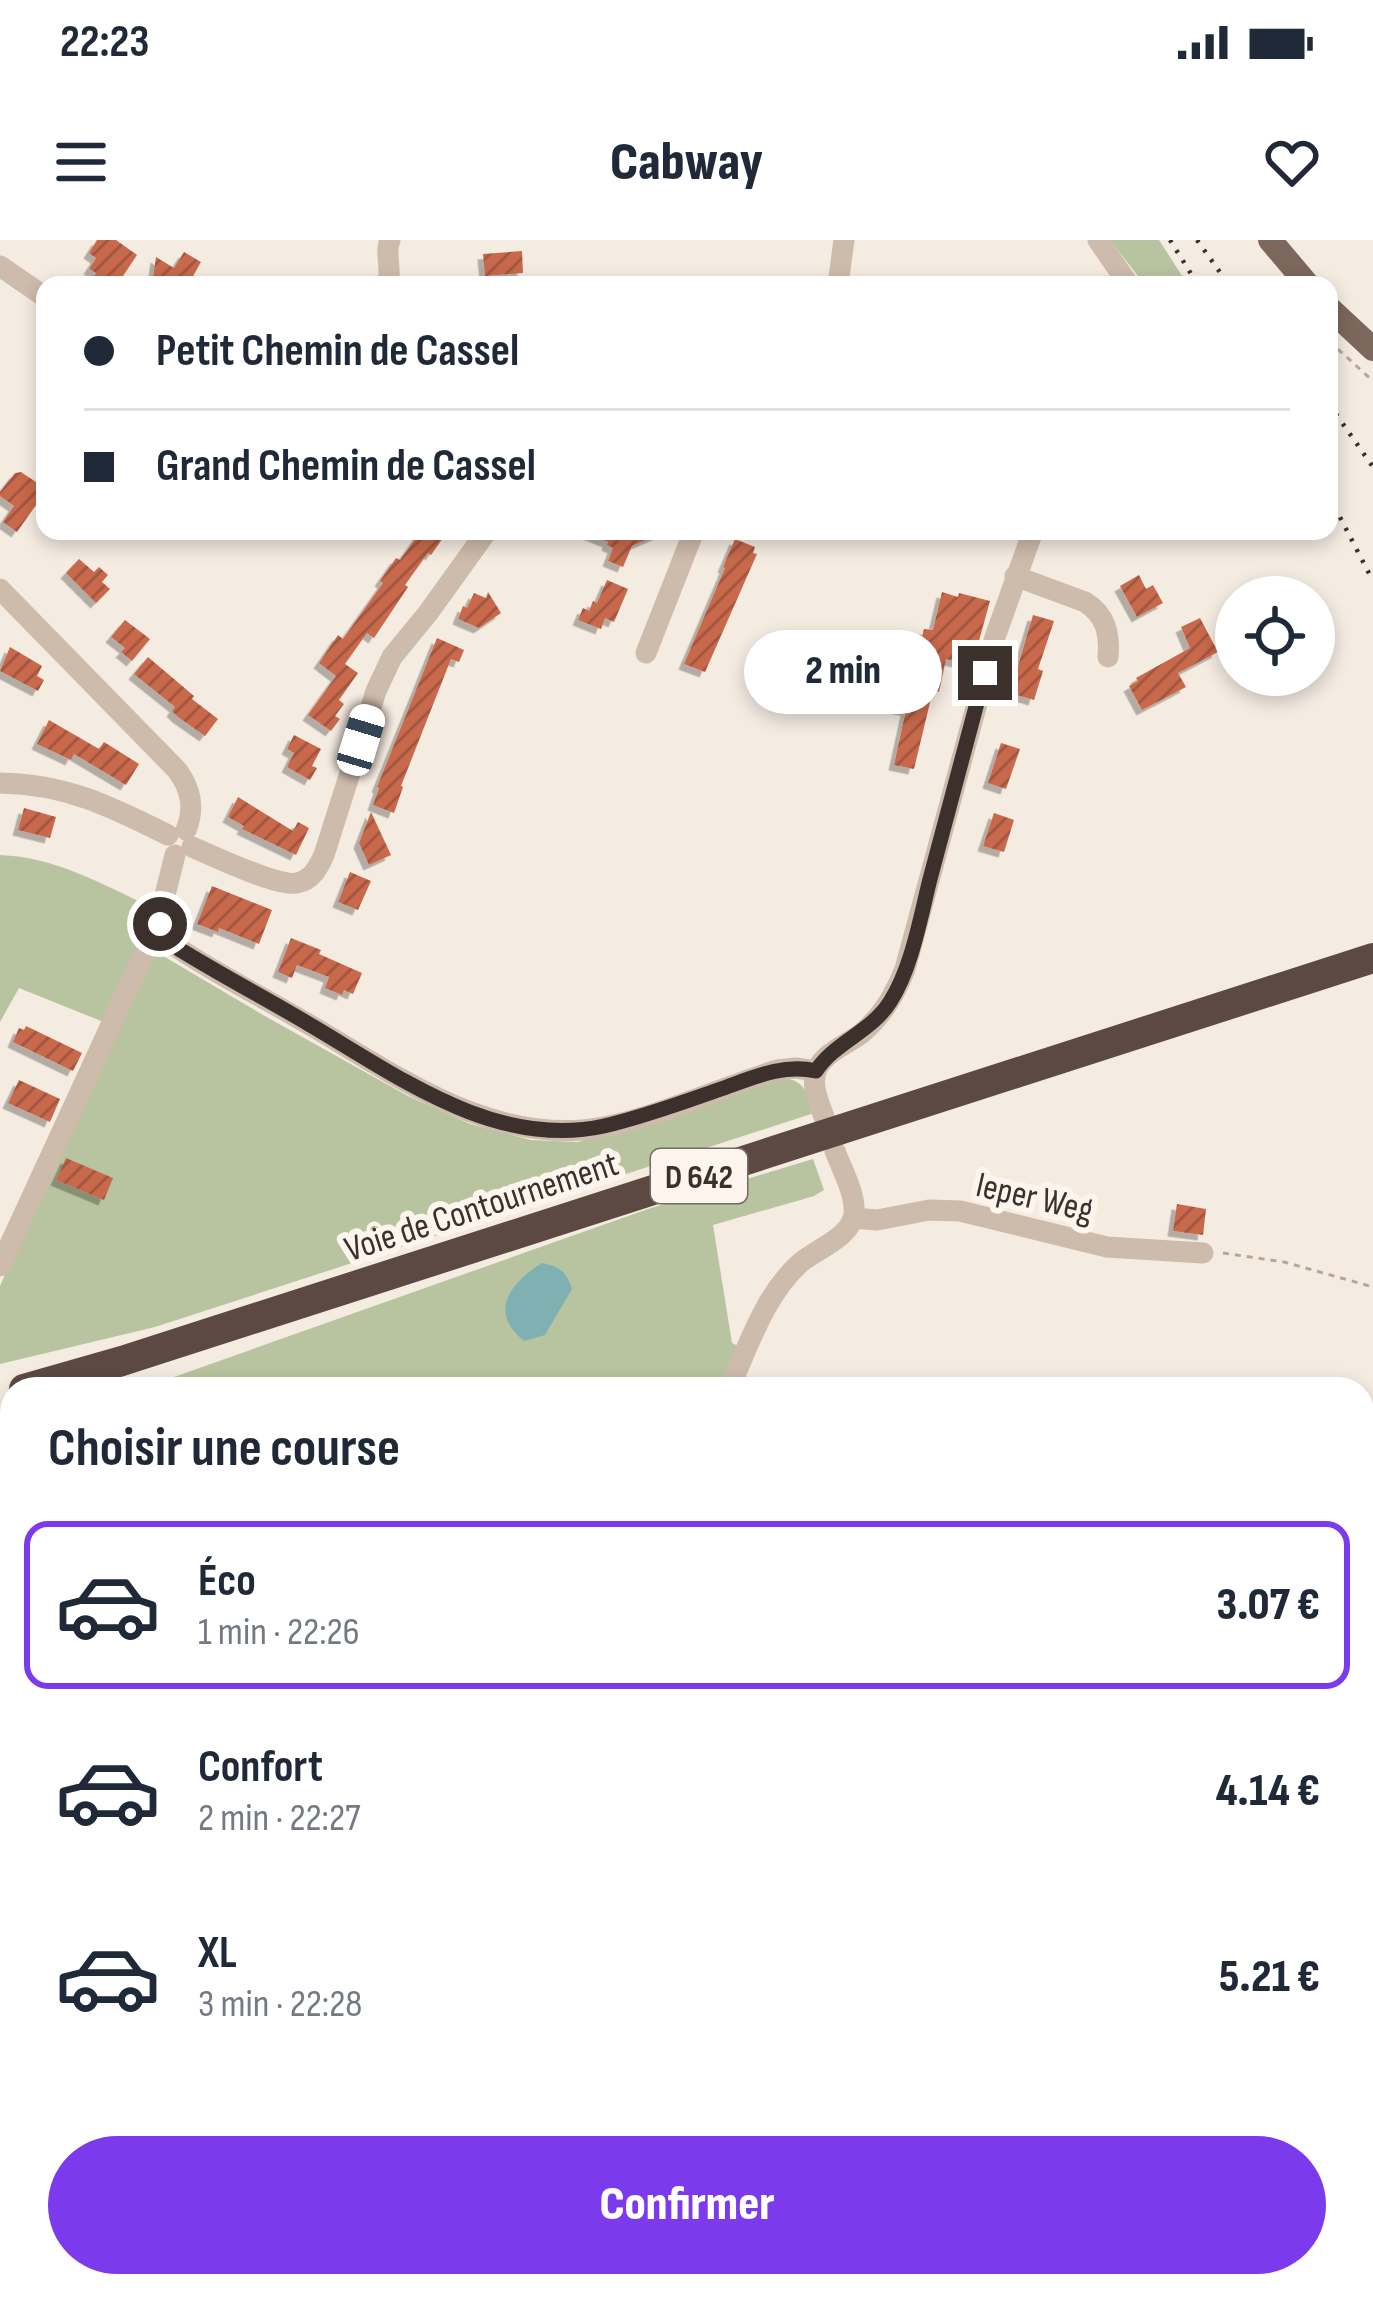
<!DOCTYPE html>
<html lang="fr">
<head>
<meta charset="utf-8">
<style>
	:root { --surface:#fff; --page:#f2f2f3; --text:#1f2937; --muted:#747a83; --line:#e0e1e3; --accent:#7c3aed }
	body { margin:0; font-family:"Sofia Sans Condensed",sans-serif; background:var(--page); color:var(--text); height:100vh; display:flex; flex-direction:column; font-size:45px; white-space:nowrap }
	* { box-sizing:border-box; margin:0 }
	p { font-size:39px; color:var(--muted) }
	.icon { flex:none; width:66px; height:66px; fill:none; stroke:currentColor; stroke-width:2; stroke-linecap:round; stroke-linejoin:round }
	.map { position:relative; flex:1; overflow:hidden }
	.details { position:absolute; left:0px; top:1137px; width:1374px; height:921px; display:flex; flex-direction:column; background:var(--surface); border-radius:36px 36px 0 0; box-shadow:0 6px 18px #0003 }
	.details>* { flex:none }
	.top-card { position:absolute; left:36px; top:36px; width:1302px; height:264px; border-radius:24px; box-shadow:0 6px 18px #0003; display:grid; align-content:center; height:264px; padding:0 48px; background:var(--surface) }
	.controls { position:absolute; left:1215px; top:336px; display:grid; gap:24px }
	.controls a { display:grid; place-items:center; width:120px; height:120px; border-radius:50%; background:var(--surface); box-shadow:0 6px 18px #0003; font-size:60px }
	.end { position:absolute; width:54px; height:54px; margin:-27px; border:15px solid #3b302b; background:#fff; box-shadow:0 0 0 6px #fff }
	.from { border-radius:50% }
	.bubble { position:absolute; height:84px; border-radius:42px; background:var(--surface); box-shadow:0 6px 18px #0003; font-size:39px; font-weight:800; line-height:84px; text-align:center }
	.car { position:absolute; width:36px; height:72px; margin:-36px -18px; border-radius:15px; box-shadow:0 0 9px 3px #0007; background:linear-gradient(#fff 24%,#345 0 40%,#fff 0 76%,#345 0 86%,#fff 0) }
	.top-card b { display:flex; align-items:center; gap:42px; height:114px; font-size:45px }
	.top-card b+b { border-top:3px solid var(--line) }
	.top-card i { width:30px; height:30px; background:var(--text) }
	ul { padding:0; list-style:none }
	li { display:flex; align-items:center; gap:36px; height:168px; margin:0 24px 18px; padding:0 24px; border:6px solid transparent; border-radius:24px }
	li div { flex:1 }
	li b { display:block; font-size:45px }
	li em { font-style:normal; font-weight:800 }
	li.on { border-color:var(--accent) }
	li>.icon { width:108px; height:108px; stroke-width:1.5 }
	h2 { padding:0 48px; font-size:54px; line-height:144px }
	.button { display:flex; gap:24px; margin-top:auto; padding:24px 48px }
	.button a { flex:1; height:138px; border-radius:72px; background:var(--accent); color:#fff; font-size:48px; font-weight:800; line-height:138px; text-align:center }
	.status { display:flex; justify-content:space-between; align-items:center; height:84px; padding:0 60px; background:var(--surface); direction:ltr }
	.status svg { height:33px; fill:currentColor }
	header { display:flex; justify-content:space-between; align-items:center; height:156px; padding:0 48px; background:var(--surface); font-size:54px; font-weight:800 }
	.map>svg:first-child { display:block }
	.green { fill:#b8c4a0 }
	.water { fill:#7fb0b2 }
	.building { fill:url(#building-hatch); filter:url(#shadow) }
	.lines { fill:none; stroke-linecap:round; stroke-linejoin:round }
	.path { stroke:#b9a596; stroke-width:3; stroke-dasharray:6 6; stroke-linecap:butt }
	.minor { stroke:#cdbbac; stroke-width:21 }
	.major { stroke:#7d675c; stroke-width:24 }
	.highway { stroke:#5c4a42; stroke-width:30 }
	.rail { stroke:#3b302b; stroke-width:4.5; stroke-dasharray:3 9; stroke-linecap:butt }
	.route { stroke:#3b302b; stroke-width:15 }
	.labels { text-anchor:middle; stroke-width:12; stroke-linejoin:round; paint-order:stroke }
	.shield { fill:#fbf5ee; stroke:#756b66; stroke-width:3 }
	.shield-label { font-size:33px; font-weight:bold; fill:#3b302b }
	.street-label { font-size:36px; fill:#3b302b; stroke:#fbf5ee }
</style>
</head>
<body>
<div class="status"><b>22:23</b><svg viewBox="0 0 49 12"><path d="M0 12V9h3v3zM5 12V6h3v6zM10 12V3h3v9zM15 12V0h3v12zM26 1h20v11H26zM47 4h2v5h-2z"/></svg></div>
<header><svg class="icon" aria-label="menu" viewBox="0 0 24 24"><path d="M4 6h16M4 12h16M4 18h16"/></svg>Cabway<svg class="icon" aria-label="heart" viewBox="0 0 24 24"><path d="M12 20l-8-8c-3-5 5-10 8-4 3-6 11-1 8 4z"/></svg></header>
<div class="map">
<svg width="1373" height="2057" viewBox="0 0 1373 2057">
	<defs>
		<pattern id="building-hatch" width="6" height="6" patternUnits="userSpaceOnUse" patternTransform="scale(3)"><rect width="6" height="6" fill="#c8694b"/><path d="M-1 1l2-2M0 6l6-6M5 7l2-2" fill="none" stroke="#a4573f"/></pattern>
		<filter id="shadow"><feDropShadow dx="-5.5" dy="5.5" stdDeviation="0" flood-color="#0004"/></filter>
	</defs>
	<rect width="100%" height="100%" fill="#f4ebe1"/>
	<g class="green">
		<path d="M1110,0h49l29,45h-43z"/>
		<path d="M0,615c55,2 102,29 151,52l-15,33 127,75 145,81 62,28 61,16 47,2 201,-64c25,0 28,14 35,35l-659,214 -155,37v-78l61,-138 45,-125 -87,-35 -19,34z"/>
		<path d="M813,919l11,31 -10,6 -101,29 19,118 8,4 -20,42h-580l508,-180z"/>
		<path d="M0,1393l12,5v391l-12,-4z"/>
	</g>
	<path class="water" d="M542,1023c18,4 24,8 30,26l-27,46 -21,6c-36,-29 -14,-58 18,-78z"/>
	<g class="building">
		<path d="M97,0h19l21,15 -20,30h-12l-12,-7 3,-5 -7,-4 7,-11 -7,-5z"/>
		<path d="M522,11l1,22 -38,3 -2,-22z"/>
		<path d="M184,12l17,10 -13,23h-36l4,-28 18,11z"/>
		<path d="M21,232l21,14 -6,8 5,4 -24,34 -14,-10 11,-16 -14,-10v-4l15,-19z"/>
		<path d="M421,291h27l-17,24 -3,-2 -23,32 3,2 -34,51 -7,-5 -22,31 13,9 -19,27 5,4 -9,12 5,3 -9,12 -23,-16 28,-39 -17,-13 19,-28 5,4 40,-56 -3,-2 16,-23 4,2z"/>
		<path d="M581,291h86l-35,15 -9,21 -15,-6 5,-13 -6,-3 1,-3z"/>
		<path d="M735,299l20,8 -2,6 4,1 -52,118 -21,-8 41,-96 -2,-1z"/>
		<path d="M79,319l15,13 5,-5 9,8 -6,7 8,7 -14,14 -30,-30z"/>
		<path d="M1139,335l7,14 7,-4 10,18 -26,14 -17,-31z"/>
		<path d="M607,340l21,9 -14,33 -9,-4 -4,11 -23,-9 5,-12 6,3 4,-10 4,2z"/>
		<path d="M488,352l13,21 -22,15 -21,-9 5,-13 4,2 7,-15 12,5z"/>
		<path d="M942,352l16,5 1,-4 31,8 -18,65 -26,-7 -7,33 -6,-2 -19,79 -20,-4 12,-55 -8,-1 3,-18 16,3 9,-43 -7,-2 5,-20 9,1z"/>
		<path d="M1033,375l21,6 -16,48 5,2 -9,29 -24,-7z"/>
		<path d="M1200,378l18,34 -40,21 8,14 -44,23 -13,-24 9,-5 -2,-3 54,-30 -9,-21z"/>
		<path d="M125,380l25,19 -18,22 -11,-9 4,-4 -14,-11z"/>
		<path d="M437,398l27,12 -5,12 -8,-3 -50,127 2,1 -9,26 -21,-8 6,-17 -2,-1z"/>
		<path d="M10,407l32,19 -5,10 7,4 -6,11 -38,-20z"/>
		<path d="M148,417l46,39 -2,3 26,20 -13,17 -27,-19 -6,-6 3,-4 -41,-33z"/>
		<path d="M49,480l50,29 5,-7 35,22 -13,21 -52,-31 -3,6 -34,-16z"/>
		<path d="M294,495l27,14 -9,17 5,2 -7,12 -23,-13 7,-14 -7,-4z"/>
		<path d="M1001,503l19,6 -14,40 -18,-6z"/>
		<path d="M238,557l55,34 5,-9 11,6 -13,27 -54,-26 2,-3 -16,-9z"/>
		<path d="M24,568l32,9 -6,21 -32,-8z"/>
		<path d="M371,572l20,43 -22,10 -10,-22z"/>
		<path d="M994,573l20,7 -10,32 -21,-6z"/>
		<path d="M350,632l21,9 -13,29 -20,-8z"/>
		<path d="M212,646l60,24 -13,34 -40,-16 -1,4 -21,-8z"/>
		<path d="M291,698l30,12 -2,4 43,19 -9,21 -9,-4 -2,5 -17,-7 4,-11 -32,-12 -5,13 -14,-6z"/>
		<path d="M26,786l56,27 -9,18 -60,-29 6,-14 5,2z"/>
		<path d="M19,840l41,19 -10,23 -42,-19z"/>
		<path d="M66,918l47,20 -9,22 -48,-20z"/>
		<path d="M1177,964l29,5 -3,26 -30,-4z"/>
	</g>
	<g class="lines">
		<g class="path">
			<path d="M1329,101l44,40"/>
			<path d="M1298,291l2,4"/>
			<path d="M1223,1013l61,9 89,25"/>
		</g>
		<g class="minor">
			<path d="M1098,0l31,45"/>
			<path d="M0,26l45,31"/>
			<path d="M387,45c6,-15 -3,-30 3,-45"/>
			<path d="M838,45l6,-45"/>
			<path d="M1015,336l70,26c21,13 25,32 23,55"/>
			<path d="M0,349l177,181c14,19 18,38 9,60"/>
			<path d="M646,413l48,-122"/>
			<path d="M0,543c66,1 110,23 168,52"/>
			<path d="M192,607c22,9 85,40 105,36 15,-3 21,-15 27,-28l52,-164 16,-34 36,-44 59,-82"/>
			<path d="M175,615l-16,64 3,10 13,17c41,28 86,50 128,75 86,49 174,117 280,109 59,-5 135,-42 194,-60l19,-2 20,3"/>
			<path d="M824,877c-5,-15 -14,-33 -7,-48 8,-17 31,-25 45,-36 21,-18 33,-39 43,-64l90,-332 38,-106"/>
			<path d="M853,978l24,2 52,-10 31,1 147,36 96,6"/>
			<path d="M0,1026l141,-306 8,-14 16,-12"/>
			<path d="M729,1149c19,-42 35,-93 70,-125 15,-14 52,-26 55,-50 2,-19 -12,-45 -19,-63"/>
			<path d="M0,1208l12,4"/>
			<path d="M379,2057l6,-11"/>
		</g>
		<g class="major">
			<path d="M1270,0l38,45"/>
			<path d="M1329,68l44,41"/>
		</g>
		<path class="highway" d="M24,1149l98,-28 1251,-403"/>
		<g class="rail">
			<path d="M1170,0l28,45"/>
			<path d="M1197,0l32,45"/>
			<path d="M1329,164l44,63"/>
			<path d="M1329,256l44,85"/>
		</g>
	</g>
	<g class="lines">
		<path class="route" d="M160,684l8,15 11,10c42,26 86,49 128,74 89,52 188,127 297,103 39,-9 77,-23 114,-36 32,-11 64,-27 98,-19 19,-29 55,-39 74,-69 22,-35 30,-83 40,-123 18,-68 36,-137 55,-206"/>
	</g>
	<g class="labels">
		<rect class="shield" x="651" y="909" width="96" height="54" rx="9"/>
		<g class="shield-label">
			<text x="699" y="948">D 642</text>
		</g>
		<g class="street-label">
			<text transform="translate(1035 956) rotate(13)" y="13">Ieper Weg</text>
			<text transform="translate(481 965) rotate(-18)" y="13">Voie de Contournement</text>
		</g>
	</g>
</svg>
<div class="controls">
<a><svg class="icon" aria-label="locate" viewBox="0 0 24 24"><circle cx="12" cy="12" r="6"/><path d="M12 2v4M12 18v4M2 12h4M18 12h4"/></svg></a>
</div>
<i class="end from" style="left:160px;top:684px"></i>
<i class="end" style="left:985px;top:433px"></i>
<div class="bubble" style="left:744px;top:390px;width:198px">2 min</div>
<i class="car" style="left:361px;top:500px;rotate:17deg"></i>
<div class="top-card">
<b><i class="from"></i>Petit Chemin de Cassel</b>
<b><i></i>Grand Chemin de Cassel</b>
</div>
<section class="details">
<h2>Choisir une course</h2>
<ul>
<li class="on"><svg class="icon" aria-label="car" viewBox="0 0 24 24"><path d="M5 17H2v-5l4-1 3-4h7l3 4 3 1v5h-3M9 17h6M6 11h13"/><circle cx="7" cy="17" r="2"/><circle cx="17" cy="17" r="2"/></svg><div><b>Éco</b><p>1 min · 22:26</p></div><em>3.07 €</em></li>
<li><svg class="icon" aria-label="car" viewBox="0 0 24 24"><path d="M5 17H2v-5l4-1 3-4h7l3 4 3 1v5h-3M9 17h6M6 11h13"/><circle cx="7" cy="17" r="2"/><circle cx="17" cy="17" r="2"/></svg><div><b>Confort</b><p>2 min · 22:27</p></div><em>4.14 €</em></li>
<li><svg class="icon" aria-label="car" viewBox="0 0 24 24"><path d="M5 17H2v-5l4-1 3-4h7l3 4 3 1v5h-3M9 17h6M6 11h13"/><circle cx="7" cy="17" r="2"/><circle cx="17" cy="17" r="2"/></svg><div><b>XL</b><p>3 min · 22:28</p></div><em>5.21 €</em></li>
</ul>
<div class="button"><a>Confirmer</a></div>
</section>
</div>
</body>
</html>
